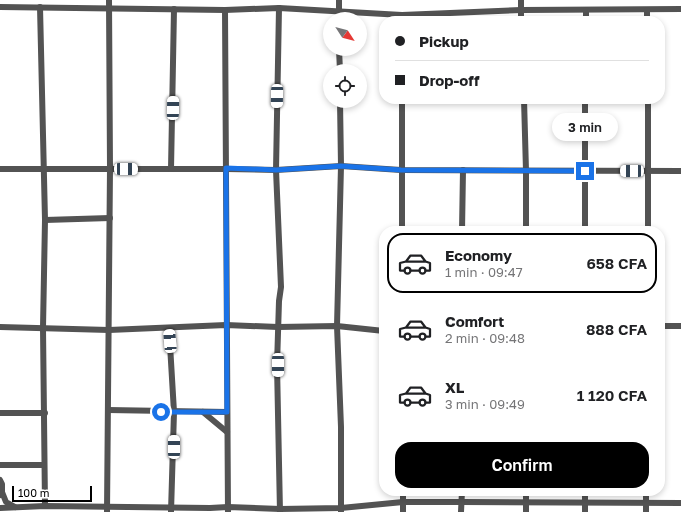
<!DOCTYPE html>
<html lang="en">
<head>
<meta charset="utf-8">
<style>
	:root { --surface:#fff; --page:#f2f2f2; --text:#202124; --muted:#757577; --line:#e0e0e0; --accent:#000 }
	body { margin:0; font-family:"Golos Text",sans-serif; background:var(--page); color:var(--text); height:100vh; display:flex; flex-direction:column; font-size:15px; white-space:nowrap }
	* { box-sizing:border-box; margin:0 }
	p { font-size:13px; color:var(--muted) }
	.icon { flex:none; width:22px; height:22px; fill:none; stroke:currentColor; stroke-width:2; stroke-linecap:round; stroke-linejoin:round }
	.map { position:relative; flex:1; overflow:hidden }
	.drawer { position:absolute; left:379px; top:226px; width:286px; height:270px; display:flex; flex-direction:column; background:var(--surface); border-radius:16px; box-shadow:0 2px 6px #0003 }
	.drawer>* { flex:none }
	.hud { position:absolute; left:379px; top:16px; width:286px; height:88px; border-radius:16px; box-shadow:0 2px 6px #0003; display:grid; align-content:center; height:88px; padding:0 16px; background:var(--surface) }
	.needle { width:26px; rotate:126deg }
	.fabs { position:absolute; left:323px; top:12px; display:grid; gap:8px }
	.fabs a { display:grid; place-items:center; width:44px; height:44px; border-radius:50%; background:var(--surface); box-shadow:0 2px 6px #0003; font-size:20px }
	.scale { position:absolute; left:12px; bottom:10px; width:80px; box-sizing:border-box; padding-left:4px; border:2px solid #000; border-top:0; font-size:11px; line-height:14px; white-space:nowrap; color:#000; -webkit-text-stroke:3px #fff; paint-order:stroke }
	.end { position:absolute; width:18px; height:18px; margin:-9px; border:5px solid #1a73e8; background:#fff; box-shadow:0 0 0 2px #fff }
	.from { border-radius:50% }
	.bubble { position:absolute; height:28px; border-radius:14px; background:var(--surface); box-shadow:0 2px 6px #0003; font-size:13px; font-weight:600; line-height:28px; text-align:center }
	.car { position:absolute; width:12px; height:24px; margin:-12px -6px; border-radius:5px; box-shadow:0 0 3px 1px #0007; background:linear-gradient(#fff 24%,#345 0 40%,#fff 0 76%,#345 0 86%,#fff 0) }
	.hud b { display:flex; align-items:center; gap:14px; height:38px; font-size:15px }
	.hud b+b { border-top:1px solid var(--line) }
	.hud i { width:10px; height:10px; background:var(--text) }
	ul { padding:7px 0 0; list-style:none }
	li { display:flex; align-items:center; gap:12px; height:60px; margin:0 8px 6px; padding:0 8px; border:2px solid transparent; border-radius:16px }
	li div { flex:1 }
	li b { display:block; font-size:15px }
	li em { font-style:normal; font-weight:600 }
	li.on { border-color:var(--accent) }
	li>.icon { width:36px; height:36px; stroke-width:1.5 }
	.action { display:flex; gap:8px; margin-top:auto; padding:8px 16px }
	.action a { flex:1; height:46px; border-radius:16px; background:var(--accent); color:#fff; font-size:16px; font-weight:600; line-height:46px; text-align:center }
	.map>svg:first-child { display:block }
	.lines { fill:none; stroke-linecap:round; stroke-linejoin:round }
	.minor { stroke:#535353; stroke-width:6 }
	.route { stroke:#1a73e8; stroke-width:5 }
</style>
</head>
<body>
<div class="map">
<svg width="681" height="512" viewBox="0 0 681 512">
	<rect width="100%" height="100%" fill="#fff"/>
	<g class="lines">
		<g class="minor">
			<path d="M339,0v19"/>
			<path d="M0,7l225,3 54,-2 123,7 119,-5 160,-1"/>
			<path d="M40,7l5,213 -2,108 2,178"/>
			<path d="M279,8l-3,162 5,117 -2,14 -2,64 3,147"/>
			<path d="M225,10l3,502"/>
			<path d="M647,10v11"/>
			<path d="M521,21v-21"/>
			<path d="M586,21v-11"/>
			<path d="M339,49l1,22"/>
			<path d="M402,99v132"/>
			<path d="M524,99l2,72v60"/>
			<path d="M648,99v132"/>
			<path d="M340,101l1,65 -4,160 4,101v84"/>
			<path d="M0,169h226l50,1 65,-4 60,4 280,1"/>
			<path d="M171,169l3,-160"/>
			<path d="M45,220l65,-2"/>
			<path d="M462,231l1,-61"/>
			<path d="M585,231v-132"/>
			<path d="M660,326h21"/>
			<path d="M0,327l109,3 117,-5 52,2 59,-1 47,5"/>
			<path d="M169,328l5,84 -3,100"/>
			<path d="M108,410l119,2"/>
			<path d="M203,412l24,20"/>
			<path d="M0,413h45"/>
			<path d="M0,465h44"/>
			<path d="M0,480l2,4v8l-2,3"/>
			<path d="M585,491v21"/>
			<path d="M2,492l4,10 9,5"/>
			<path d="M0,508l45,-2 165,2 18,-1 52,2 61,-1 62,-6h58l220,1"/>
			<path d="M107,512l3,-344 -1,-168"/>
			<path d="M403,512v-21"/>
			<path d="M461,512l1,-21"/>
			<path d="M526,512v-21"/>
			<path d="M646,512v-21"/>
		</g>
	</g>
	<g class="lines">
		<path class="route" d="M161,412h66l-1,-244 50,2 65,-4 60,4 184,1"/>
	</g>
</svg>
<div class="fabs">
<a><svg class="needle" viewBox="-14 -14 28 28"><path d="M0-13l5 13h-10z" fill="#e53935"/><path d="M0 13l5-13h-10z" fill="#757577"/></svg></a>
<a><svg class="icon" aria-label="locate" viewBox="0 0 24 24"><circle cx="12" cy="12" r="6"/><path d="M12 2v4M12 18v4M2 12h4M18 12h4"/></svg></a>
</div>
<div class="scale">100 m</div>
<i class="end from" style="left:161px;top:412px"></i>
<i class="end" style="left:585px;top:171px"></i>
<div class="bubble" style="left:552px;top:113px;width:66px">3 min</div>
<i class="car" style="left:277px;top:96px;rotate:181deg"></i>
<i class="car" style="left:173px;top:108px;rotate:1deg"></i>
<i class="car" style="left:126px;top:169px;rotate:91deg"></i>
<i class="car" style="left:632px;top:171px;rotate:270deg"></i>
<i class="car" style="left:170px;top:341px;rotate:355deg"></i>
<i class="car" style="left:278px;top:365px;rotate:180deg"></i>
<i class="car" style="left:174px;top:447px;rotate:0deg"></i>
<div class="hud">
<b><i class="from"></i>Pickup</b>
<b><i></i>Drop-off</b>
</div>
<section class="drawer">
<ul>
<li class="on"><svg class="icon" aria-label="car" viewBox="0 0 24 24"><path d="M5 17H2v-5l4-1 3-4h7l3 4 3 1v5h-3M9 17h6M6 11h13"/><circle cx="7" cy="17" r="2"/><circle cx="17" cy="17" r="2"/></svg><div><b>Economy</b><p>1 min · 09:47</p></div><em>658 CFA</em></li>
<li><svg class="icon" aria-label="car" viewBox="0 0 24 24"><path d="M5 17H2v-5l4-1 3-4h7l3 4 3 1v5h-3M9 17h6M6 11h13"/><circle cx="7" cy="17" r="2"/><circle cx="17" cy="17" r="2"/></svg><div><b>Comfort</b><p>2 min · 09:48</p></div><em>888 CFA</em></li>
<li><svg class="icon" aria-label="car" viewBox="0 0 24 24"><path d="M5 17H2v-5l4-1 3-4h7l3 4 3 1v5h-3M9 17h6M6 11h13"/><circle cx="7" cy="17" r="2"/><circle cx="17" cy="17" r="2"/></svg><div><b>XL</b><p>3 min · 09:49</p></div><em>1 120 CFA</em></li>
</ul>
<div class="action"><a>Confirm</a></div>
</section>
</div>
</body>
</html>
